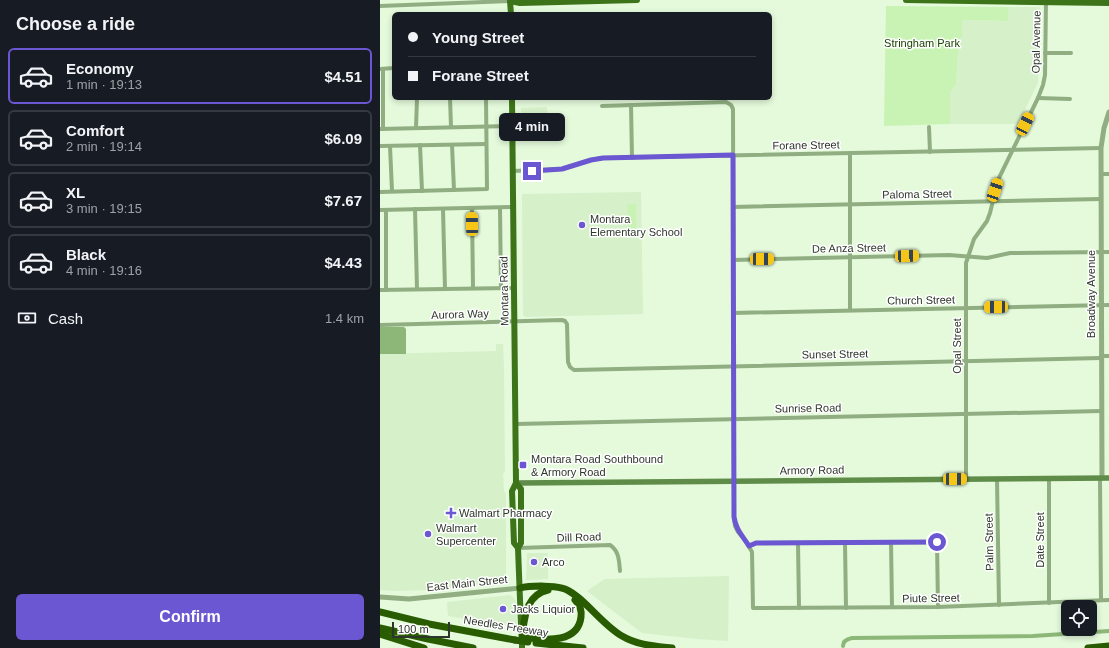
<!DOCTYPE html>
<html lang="en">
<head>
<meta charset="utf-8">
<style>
	:root { --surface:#171b24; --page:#242831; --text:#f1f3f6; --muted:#9ea1a6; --line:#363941; --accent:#6a57d1 }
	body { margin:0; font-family:Helvetica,sans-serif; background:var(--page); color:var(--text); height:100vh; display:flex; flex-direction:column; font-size:15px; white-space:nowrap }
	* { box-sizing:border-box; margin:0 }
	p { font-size:13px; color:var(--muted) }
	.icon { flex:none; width:22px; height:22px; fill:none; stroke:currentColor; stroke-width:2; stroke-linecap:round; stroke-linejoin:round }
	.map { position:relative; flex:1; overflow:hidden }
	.details { display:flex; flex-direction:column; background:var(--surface); width:380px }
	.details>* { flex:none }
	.hud { position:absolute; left:12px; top:12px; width:380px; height:88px; border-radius:6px; box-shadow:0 2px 6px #0003; display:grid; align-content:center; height:88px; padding:0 16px; background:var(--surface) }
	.buttons { position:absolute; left:681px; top:600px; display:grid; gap:8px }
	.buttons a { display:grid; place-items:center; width:36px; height:36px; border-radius:6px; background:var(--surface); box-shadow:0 2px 6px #0003; font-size:20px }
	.scale { position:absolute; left:12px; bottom:10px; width:58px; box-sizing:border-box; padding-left:4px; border:2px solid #2d362a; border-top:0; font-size:11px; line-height:14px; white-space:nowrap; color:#2d362a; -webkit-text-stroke:3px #fff; paint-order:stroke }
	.end { position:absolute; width:18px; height:18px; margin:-9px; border:5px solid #6a57d1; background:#fff; box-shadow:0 0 0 2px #fff }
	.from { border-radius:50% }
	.bubble { position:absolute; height:28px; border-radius:6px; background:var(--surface); box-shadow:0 2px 6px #0003; font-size:13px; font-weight:600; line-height:28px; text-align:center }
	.car { position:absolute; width:12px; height:24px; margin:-12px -6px; border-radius:5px; box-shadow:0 0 3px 1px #0007; background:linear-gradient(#f5c518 24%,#345 0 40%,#f5c518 0 76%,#345 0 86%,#f5c518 0) }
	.hud b { display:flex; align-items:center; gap:14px; height:38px; font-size:15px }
	.hud b+b { border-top:1px solid var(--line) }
	.hud i { width:10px; height:10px; background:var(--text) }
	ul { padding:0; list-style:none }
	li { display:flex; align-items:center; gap:12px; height:56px; margin:0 8px 6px; padding:0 8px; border:2px solid var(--line); border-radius:6px }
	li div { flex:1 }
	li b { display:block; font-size:15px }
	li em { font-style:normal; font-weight:600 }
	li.on { border-color:var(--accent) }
	li>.icon { width:36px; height:36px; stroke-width:1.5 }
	h2 { padding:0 16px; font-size:18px; line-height:48px }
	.pay { display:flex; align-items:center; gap:10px; height:44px; padding:0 16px; font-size:15px }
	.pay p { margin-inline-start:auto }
	.primary-button { display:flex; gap:8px; margin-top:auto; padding:8px 16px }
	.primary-button a { flex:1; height:46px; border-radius:6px; background:var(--accent); color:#fff; font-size:16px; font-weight:600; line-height:46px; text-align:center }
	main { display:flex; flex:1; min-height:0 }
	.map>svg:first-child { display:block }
	.built { fill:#d6f0ca }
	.green { fill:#c9f3b5 }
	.water { fill:#8db779 }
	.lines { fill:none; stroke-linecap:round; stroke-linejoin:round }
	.canal { stroke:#8db779; stroke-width:4 }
	.minor { stroke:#90ae82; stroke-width:4 }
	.tertiary { stroke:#90ae82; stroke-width:5 }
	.secondary { stroke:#608c4a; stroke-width:5.5 }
	.primary { stroke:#3d741a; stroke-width:6 }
	.motorway { stroke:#295b00; stroke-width:7 }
	.motorway-bridge { stroke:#295b00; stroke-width:7 }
	.route { stroke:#6a57d1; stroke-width:5 }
	.poi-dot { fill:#6a57d1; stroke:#fff; stroke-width:1.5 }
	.labels { text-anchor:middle; stroke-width:3; stroke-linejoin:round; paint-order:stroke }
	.street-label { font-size:11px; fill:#2d362a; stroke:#fff }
	.park-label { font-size:11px; fill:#194000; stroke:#fff }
	.poi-label { font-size:11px; fill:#2d362a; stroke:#fff; text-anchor:start }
</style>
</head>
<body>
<main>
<section class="details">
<h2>Choose a ride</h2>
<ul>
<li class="on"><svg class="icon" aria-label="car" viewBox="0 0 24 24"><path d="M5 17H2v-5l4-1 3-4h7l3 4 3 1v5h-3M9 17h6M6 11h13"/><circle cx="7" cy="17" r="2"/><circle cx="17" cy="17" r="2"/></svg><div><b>Economy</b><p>1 min · 19:13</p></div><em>$4.51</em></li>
<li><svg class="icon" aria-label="car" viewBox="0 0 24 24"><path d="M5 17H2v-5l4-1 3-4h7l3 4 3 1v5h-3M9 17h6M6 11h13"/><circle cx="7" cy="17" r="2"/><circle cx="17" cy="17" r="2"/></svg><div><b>Comfort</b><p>2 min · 19:14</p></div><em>$6.09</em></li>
<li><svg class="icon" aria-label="car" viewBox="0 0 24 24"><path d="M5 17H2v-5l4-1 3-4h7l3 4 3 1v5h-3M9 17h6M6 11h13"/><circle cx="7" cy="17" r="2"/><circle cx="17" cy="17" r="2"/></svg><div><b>XL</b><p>3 min · 19:15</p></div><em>$7.67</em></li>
<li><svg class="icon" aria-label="car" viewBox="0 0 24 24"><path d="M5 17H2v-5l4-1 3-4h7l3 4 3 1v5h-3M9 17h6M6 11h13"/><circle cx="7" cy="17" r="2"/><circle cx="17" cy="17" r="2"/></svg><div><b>Black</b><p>4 min · 19:16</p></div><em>$4.43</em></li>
</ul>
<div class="pay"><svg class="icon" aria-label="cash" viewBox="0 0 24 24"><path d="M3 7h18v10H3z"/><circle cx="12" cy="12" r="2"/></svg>Cash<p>1.4 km</p></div>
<div class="primary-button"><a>Confirm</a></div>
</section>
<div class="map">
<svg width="729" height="648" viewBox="0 0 729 648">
	<rect width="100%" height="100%" fill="#e4fadb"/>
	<g class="built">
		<path d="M629,7h30l2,3 -3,73 -20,41h-68v-32l6,-7 3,-47 3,-2v-16l46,1z"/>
		<path d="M167,107l1,28h-26l-1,-27z"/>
		<path d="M261,192l2,122 -118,3 -2,-2 -1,-121z"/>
		<path d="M116,344h7l1,24 1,104 -2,2 1,17 2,3v85l-2,2 -17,3 -60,6 -33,1 -14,-1v-236l116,-3z"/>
		<path d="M147,553h21v26l-22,1z"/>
		<path d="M349,576l-1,65 -31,-2 -55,-6 -55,-42 18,-12z"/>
		<path d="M130,595l3,2 3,4 1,26 -69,-11 -1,-14z"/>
	</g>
	<g class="green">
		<path d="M506,6l123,1 -1,14 -46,-1v17l-3,2 -3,46 -6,7v32l-66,2z"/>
		<path d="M247,204h9v29h-8z"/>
	</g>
	<path class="water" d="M0,327h24l2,2v25h-26z"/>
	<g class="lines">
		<path class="canal" d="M463,646c0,-5 4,-7 9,-8l181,-2 76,-5"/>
		<g class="minor">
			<path d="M0,6l130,-5"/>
			<path d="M665,53h26"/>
			<path d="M0,69l14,-1"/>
			<path d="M70,98l1,29"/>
			<path d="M658,98l32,1"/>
			<path d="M251,105l1,53"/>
			<path d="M222,106l124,-4 5,3 2,4 1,408 1,9 3,6 7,8 7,12 1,56 185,-1 171,-7"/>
			<path d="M549,127l1,25"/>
			<path d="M36,128l1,-30"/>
			<path d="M0,129l132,-3"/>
			<path d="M3,129v-60"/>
			<path d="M40,145l2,46"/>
			<path d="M72,145l2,45"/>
			<path d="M0,146l106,-2"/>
			<path d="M10,146l2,45"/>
			<path d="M470,153v157"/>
			<path d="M133,171l49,-2 29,-9 12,-2 498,-10"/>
			<path d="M721,174h8"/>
			<path d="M0,192l107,-3 -1,-91"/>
			<path d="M353,207l368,-8"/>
			<path d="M92,208l1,80"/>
			<path d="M120,208l1,80"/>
			<path d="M35,209l2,80"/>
			<path d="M63,209l2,80"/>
			<path d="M0,210l133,-3"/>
			<path d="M6,210v80"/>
			<path d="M353,260l216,-5 38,3 23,-5 99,-1"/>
			<path d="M0,290l134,-2"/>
			<path d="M353,313l376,-8"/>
			<path d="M0,325l182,-5 3,1 2,3 1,38 2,5 4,3 527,-12"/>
			<path d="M721,356h8"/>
			<path d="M136,424l585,-13"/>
			<path d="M720,478l1,122"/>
			<path d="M586,479v-216l8,-24 13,-18 3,-8 8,-33 40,-82 5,-13 2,-10 1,-74"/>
			<path d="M617,479l2,126"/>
			<path d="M511,542l1,65"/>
			<path d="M418,543l1,65"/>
			<path d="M465,543l1,65"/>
			<path d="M369,546l7,-3 181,-1 1,65"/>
			<path d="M138,548l92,-3c9,6 9,15 10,26"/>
			<path d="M669,603v-125"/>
		</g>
		<g class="tertiary">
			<path d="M722,478l-1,-330 3,-20 5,-16"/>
			<path d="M0,597l29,2 111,-11"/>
		</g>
		<path class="secondary" d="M136,483l593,-5"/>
		<g class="primary">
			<path d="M526,0l203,3"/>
			<path d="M130,1l10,2 117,-3"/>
			<path d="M130,1l1,13"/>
			<path d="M132,98l4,385 -4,8 2,52 4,5"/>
			<path d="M136,483l5,6v54l-3,5 3,77"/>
			<path d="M142,636v12"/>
		</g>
		<g class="motorway">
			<path d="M140,588c7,-2 14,-2 21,-2 8,1 16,0 24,3 19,8 37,36 57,47 15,9 32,10 50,12"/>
			<path d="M0,612l49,12 86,16"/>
			<path d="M0,628l48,11 45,9"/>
			<path d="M0,634l44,14"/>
			<path d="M142,635c3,-19 4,-40 26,-45"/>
			<path d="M148,638c19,2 50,5 53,-21 1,-7 -1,-12 -6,-17"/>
			<path d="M156,643l47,5"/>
			<path d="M708,648l21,-2"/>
		</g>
		<path class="motorway-bridge" d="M135,640l13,2"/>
	</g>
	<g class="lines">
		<path class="route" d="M152,171l30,-2 29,-9 12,-2 130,-3 1,362c2,13 8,18 15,29l7,-3 181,-1"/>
	</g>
	<g class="poi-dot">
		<circle cx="202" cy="225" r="4"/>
		<rect x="139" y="461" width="8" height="8" rx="2"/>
		<path d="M69 507h4v4h4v4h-4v4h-4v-4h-4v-4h4z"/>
		<circle cx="48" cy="534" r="4"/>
		<circle cx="154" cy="562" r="4"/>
		<circle cx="123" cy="609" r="4"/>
	</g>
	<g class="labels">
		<g class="street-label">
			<text transform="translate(656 42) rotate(-89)" y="4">Opal Avenue</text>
			<text transform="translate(426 145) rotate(-1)" y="4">Forane Street</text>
			<text transform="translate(537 194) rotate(-1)" y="4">Paloma Street</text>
			<text transform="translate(469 248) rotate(-1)" y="4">De Anza Street</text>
			<text transform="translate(124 291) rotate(-91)" y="4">Montara Road</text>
			<text transform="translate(711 294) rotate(-90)" y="4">Broadway Avenue</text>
			<text transform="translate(541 300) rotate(-1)" y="4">Church Street</text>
			<text transform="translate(80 314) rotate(-2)" y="4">Aurora Way</text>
			<text transform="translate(577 346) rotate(-90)" y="4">Opal Street</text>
			<text transform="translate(455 354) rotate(-1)" y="4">Sunset Street</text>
			<text transform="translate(428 408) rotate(-1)" y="4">Sunrise Road</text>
			<text transform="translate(432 470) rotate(-1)" y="4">Armory Road</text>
			<text transform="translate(199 537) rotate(-2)" y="4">Dill Road</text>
			<text transform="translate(660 540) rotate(-90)" y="4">Date Street</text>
			<text transform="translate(609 542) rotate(-91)" y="4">Palm Street</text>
			<text transform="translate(87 583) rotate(-6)" y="4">East Main Street</text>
			<text transform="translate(551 598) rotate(-1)" y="4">Piute Street</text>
			<text transform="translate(126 626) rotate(9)" y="4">Needles Freeway</text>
		</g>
		<g class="park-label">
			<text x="542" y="47">Stringham Park</text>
		</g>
		<g class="poi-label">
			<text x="210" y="223">Montara<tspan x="210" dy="13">Elementary School</tspan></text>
			<text x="151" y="463">Montara Road Southbound<tspan x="151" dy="13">&amp; Armory Road</tspan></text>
			<text x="79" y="517">Walmart Pharmacy</text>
			<text x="56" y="532">Walmart<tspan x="56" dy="13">Supercenter</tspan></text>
			<text x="162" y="566">Arco</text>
			<text x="131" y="613">Jacks Liquior</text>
		</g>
	</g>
</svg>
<div class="buttons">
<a><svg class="icon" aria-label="locate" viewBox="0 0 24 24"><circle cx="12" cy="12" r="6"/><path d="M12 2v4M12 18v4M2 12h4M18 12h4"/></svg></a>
</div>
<div class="scale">100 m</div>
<i class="end from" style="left:557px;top:542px"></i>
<i class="end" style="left:152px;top:171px"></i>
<div class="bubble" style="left:119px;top:113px;width:66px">4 min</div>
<i class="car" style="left:645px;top:124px;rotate:26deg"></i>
<i class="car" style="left:615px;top:190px;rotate:18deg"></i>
<i class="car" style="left:92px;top:224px;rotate:359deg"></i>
<i class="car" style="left:527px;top:256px;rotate:88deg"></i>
<i class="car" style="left:382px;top:259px;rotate:89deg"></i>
<i class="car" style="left:616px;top:307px;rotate:269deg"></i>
<i class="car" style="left:575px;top:479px;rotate:89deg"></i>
<div class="hud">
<b><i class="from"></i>Young Street</b>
<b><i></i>Forane Street</b>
</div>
</div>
</main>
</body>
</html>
